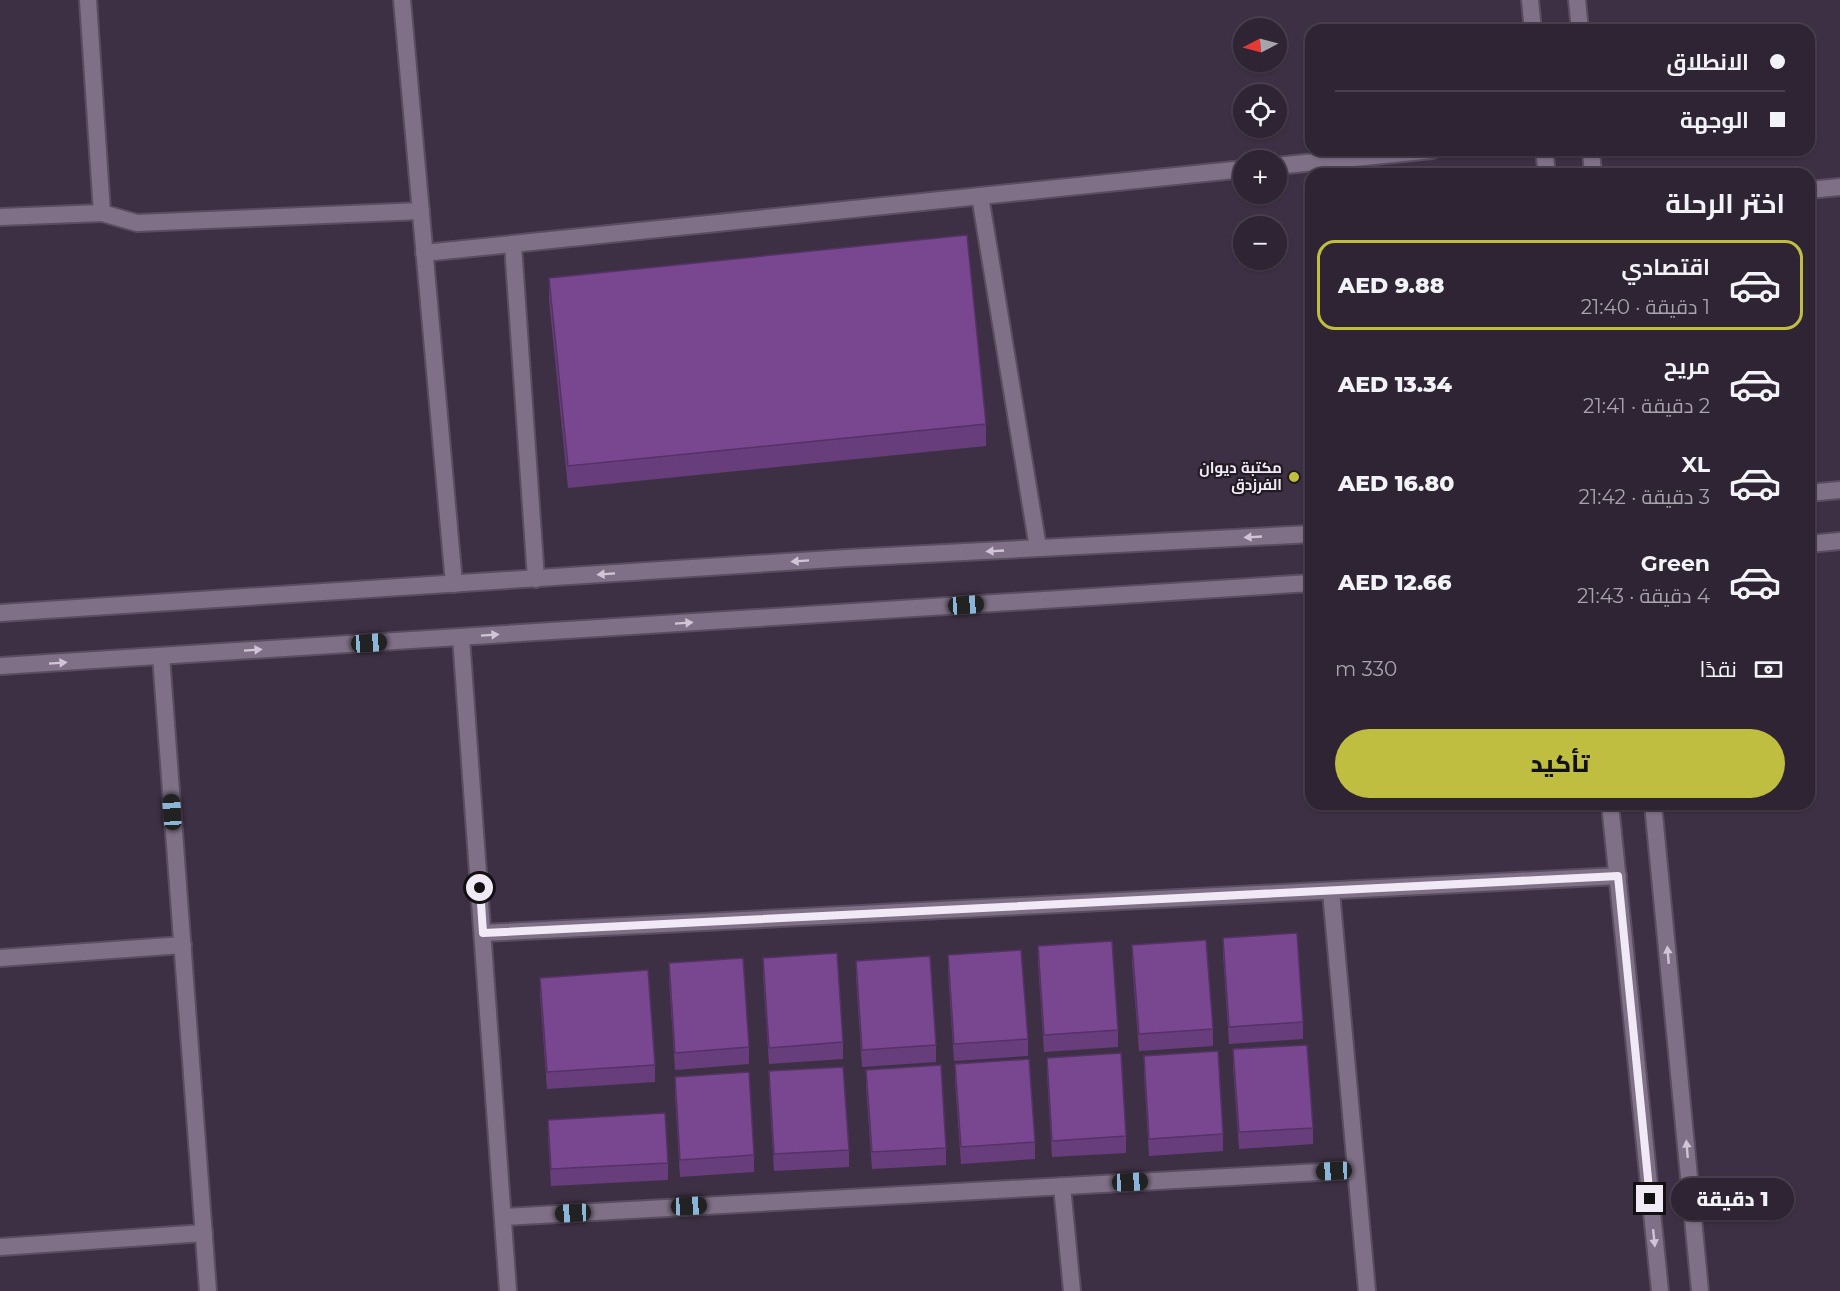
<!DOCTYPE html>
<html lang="ar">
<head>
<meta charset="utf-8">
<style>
	:root { --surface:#2e2433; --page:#362c3b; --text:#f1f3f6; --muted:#a7a4ac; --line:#49414e; --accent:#c0be40 }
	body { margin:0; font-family:Montserrat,Cairo,sans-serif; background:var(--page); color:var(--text); direction:rtl; height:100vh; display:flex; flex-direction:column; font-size:22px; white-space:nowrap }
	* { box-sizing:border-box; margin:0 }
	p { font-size:20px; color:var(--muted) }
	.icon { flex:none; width:33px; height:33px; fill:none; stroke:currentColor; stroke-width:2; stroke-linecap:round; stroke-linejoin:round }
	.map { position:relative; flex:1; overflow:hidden; direction:ltr }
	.panel { position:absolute; left:1305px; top:168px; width:510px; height:642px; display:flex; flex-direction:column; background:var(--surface); border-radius:18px; box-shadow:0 2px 4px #0004,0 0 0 2px var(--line); direction:rtl }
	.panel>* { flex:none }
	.banner { position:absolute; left:1305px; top:24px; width:510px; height:132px; border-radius:18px; box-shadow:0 2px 4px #0004,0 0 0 2px var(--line); direction:rtl; display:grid; align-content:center; height:132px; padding:0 30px; background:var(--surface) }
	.needle { width:39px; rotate:264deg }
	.fabs { position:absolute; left:1233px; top:18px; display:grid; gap:12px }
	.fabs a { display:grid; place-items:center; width:54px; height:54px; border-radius:50%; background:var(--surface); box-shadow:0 2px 4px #0004,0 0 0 2px var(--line); font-size:30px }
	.end { position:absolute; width:27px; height:27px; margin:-14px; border:8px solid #f1e9f6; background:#111; box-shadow:0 0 0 3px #111 }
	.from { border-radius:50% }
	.bubble { position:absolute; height:42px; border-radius:21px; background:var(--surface); box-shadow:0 2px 4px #0004,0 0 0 2px var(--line); font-size:20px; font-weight:800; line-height:42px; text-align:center; direction:rtl }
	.car { position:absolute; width:18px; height:36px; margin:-18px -9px; border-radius:8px; box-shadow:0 0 4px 2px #0007; background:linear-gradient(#222 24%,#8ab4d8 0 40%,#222 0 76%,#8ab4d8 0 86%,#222 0) }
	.banner b { display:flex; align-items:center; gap:21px; height:57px; font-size:22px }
	.banner b+b { border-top:2px solid var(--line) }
	.banner i { width:15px; height:15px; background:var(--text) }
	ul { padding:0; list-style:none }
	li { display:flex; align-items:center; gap:18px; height:90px; margin:0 12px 9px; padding:0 18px; border:3px solid transparent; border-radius:18px }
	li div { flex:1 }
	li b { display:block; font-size:22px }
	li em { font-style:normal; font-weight:800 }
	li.current { border-color:var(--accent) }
	li>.icon { width:54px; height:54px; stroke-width:1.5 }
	h2 { padding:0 30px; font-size:27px; line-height:72px }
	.pay { display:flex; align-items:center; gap:15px; height:66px; padding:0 30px; font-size:22px }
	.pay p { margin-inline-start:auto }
	.action { display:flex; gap:12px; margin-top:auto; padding:12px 30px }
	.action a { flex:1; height:69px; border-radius:36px; background:var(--accent); color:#111; font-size:24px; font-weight:800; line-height:69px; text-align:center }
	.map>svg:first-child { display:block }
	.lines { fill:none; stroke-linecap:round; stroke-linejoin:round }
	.service-casing { stroke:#594e5f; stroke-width:20 }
	.minor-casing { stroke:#594e5f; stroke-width:20 }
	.tertiary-casing { stroke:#594e5f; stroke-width:20 }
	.secondary-casing { stroke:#594e5f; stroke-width:20 }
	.service { stroke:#7f7087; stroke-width:16 }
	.minor { stroke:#7f7087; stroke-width:16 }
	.tertiary { stroke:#7f7087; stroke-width:16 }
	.secondary { stroke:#7f7087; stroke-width:16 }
	.wall { fill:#683d7c }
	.building { fill:#794790; stroke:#553265; stroke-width:1.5 }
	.oneway { fill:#cfc5d5 }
	.route { stroke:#f1e9f6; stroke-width:8 }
	.poi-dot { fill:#c0be40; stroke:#211b24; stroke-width:2 }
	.labels { text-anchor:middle; stroke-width:4.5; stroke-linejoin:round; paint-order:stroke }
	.poi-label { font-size:15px; font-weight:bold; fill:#f1e9f6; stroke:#211b24; text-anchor:end }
</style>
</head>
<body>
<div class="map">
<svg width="1840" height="1291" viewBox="0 0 1840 1291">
	<rect width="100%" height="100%" fill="#3e3044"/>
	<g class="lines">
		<defs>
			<g id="service">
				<path d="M102,213l35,10 284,-12"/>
				<path d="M513,245l23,334"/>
			</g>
			<g id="minor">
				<path d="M402,0l52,584"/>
				<path d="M1276,166l156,-16"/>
				<path d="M1809,190l31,-3"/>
				<path d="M980,196l58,352"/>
				<path d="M0,217l102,-4 -14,-213"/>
				<path d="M424,253l820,-84"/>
				<path d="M461,637l47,654"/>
				<path d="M161,656l47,635"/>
				<path d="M1331,891l36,400"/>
				<path d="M483,933l1135,-57"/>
				<path d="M0,958l183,-13"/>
				<path d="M1062,1186l10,105"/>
				<path d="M503,1217l853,-47"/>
				<path d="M0,1247l204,-14"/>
			</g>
			<g id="tertiary">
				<path d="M1809,493l31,-3"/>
				<path d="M1809,544l31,-3"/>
				<path d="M0,613l847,-55 464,-24"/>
				<path d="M0,666l1311,-83"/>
			</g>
			<g id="secondary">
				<path d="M1530,0l3,30"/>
				<path d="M1577,0l3,30"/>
				<path d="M1544,150l3,24"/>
				<path d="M1591,150l2,24"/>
				<path d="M1610,804l50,487"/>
				<path d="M1653,804l47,487"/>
			</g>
		</defs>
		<use href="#service" class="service-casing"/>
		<use href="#minor" class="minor-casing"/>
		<use href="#tertiary" class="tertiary-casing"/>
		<use href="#secondary" class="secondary-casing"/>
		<use href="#service" class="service"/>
		<use href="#minor" class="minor"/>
		<use href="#tertiary" class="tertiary"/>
		<use href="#secondary" class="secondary"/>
	</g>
	<g class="wall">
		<path d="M549,278l437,146v22l-418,42 -19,-189z"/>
		<path d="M1223,938l80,84v17l-74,5 -6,-89z"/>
		<path d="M1132,945l81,84v17l-74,5 -7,-89z"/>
		<path d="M1038,946l80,84v17l-74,5 -6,-89z"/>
		<path d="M948,955l80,84v17l-74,5 -6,-89z"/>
		<path d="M763,958l80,84v17l-74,5 -6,-89z"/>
		<path d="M856,961l80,84v17l-74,5 -6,-89z"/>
		<path d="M669,963l80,84v17l-74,6 -6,-90z"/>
		<path d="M540,978l115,87v17l-108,7 -7,-94z"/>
		<path d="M1233,1049l80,79v16l-74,5 -6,-83z"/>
		<path d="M1144,1056l79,78v17l-74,5 -5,-83z"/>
		<path d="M1047,1058l79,78v17l-74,4 -5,-82z"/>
		<path d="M955,1064l80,78v17l-74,5 -6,-83z"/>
		<path d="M866,1070l80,78v17l-74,4 -6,-82z"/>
		<path d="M769,1071l80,79v17l-75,4 -5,-83z"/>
		<path d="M675,1077l79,78v17l-74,5 -5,-83z"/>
		<path d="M548,1120l120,43v17l-117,6 -3,-49z"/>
	</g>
	<g class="building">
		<path d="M967,235l19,189 -418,42 -19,-188z"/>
		<path d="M1297,933l6,89 -74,5 -6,-89z"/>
		<path d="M1206,940l7,89 -74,5 -7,-89z"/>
		<path d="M1112,941l6,89 -74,5 -6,-89z"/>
		<path d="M1021,950l7,89 -74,5 -6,-89z"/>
		<path d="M837,953l6,89 -74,6 -6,-90z"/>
		<path d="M930,956l6,89 -74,5 -6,-89z"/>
		<path d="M743,958l6,89 -74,6 -6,-90z"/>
		<path d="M648,970l7,95 -108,7 -7,-94z"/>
		<path d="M1307,1045l6,83 -74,4 -6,-83z"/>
		<path d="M1218,1051l5,83 -74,5 -5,-83z"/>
		<path d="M1121,1053l5,83 -74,5 -5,-83z"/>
		<path d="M1029,1059l6,83 -74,5 -6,-83z"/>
		<path d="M941,1065l5,83 -74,4 -6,-82z"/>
		<path d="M843,1067l6,83 -75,4 -5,-83z"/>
		<path d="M749,1072l5,83 -74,5 -5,-83z"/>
		<path d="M665,1113l3,50 -117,6 -3,-49z"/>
	</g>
	<defs><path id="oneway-solid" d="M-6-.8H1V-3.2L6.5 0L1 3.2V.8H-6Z" transform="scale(1.5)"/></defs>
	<g class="oneway">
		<use href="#oneway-solid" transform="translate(1253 537) rotate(177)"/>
		<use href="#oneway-solid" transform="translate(995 551) rotate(177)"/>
		<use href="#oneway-solid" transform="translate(800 561) rotate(176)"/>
		<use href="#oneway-solid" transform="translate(606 574) rotate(176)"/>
		<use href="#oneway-solid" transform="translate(684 623) rotate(-4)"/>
		<use href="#oneway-solid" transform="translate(490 635) rotate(-4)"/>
		<use href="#oneway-solid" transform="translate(253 650) rotate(-4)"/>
		<use href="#oneway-solid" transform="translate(58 663) rotate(-4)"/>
		<use href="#oneway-solid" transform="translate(1668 955) rotate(-95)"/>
		<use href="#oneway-solid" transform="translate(1687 1149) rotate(-95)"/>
		<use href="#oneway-solid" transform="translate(1654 1238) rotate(84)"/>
	</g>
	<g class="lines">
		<path class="route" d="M480,888l3,45 1135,-57 32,323"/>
	</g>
	<circle class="poi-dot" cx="1294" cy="477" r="6"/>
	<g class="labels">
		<g class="poi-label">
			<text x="1282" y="473">مكتبة ديوان<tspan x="1282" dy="17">الفرزدق</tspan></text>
		</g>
	</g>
</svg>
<div class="fabs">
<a><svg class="needle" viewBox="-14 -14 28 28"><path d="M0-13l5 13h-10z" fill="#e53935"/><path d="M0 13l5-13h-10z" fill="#a7a4ac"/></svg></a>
<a><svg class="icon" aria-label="locate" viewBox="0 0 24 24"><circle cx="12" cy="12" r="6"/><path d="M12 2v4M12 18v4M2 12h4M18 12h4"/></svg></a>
<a>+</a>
<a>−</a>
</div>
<i class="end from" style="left:480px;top:888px"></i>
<i class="end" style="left:1650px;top:1199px"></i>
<div class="bubble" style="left:1671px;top:1178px;width:123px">1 دقيقة</div>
<i class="car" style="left:966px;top:605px;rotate:86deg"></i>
<i class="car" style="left:369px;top:643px;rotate:86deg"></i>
<i class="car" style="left:172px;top:812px;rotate:356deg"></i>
<i class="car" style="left:1334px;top:1171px;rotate:267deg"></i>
<i class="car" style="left:1130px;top:1182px;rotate:87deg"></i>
<i class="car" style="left:689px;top:1206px;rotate:87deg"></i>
<i class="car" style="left:573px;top:1213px;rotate:267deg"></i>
<div class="banner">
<b><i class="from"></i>الانطلاق</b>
<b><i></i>الوجهة</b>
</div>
<section class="panel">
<h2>اختر الرحلة</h2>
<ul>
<li class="current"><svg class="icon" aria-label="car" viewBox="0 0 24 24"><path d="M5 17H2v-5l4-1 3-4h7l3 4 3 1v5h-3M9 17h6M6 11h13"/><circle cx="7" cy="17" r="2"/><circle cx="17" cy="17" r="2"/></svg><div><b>اقتصادي</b><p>1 دقيقة · 21:40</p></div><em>AED 9.88</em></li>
<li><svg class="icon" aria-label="car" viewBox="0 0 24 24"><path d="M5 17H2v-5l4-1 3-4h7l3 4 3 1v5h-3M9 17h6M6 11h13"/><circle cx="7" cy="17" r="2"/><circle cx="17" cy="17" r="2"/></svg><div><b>مريح</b><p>2 دقيقة · 21:41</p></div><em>AED 13.34</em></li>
<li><svg class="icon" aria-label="car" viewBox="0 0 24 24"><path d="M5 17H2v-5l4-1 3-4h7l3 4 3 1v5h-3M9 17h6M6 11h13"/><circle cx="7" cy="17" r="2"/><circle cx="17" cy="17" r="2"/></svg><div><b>XL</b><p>3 دقيقة · 21:42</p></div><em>AED 16.80</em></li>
<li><svg class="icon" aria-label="car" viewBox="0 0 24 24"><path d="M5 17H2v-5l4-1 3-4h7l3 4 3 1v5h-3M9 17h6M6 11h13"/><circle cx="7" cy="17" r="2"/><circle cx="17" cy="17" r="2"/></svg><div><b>Green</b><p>4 دقيقة · 21:43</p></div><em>AED 12.66</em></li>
</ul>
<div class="pay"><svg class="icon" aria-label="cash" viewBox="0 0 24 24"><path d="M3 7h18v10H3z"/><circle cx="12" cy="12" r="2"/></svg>نقدًا<p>330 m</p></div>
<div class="action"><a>تأكيد</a></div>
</section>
</div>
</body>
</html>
